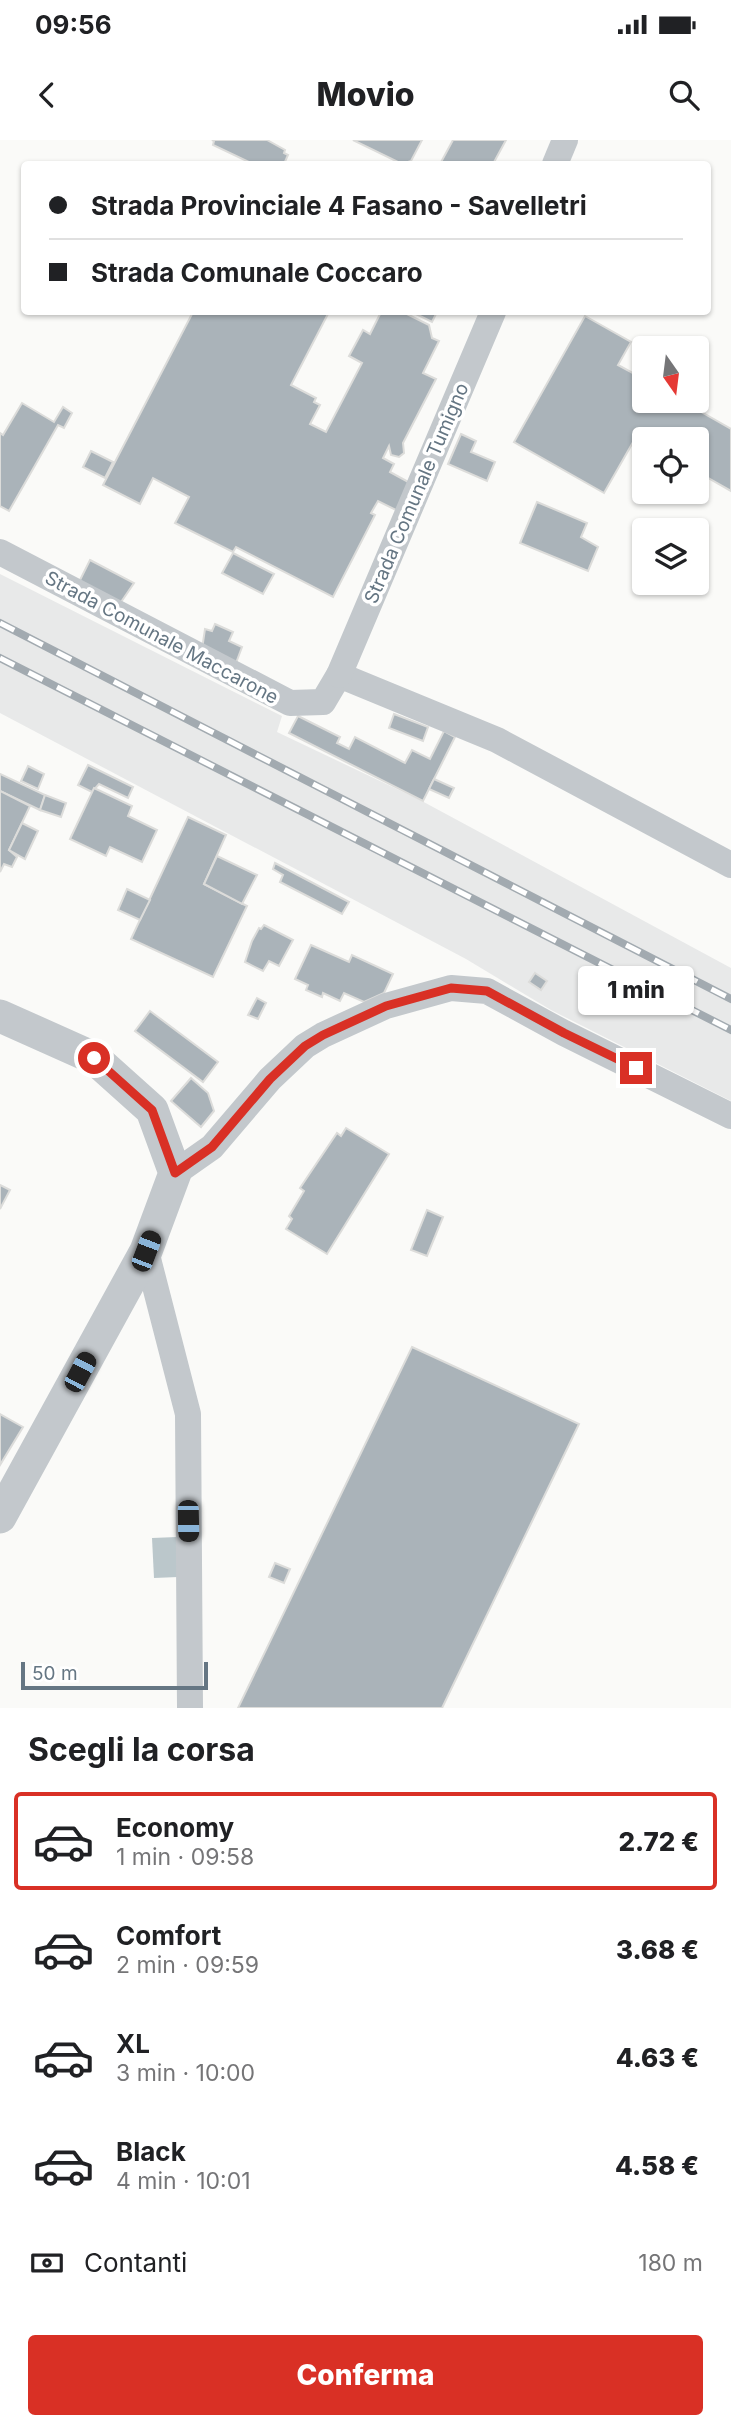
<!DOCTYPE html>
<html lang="it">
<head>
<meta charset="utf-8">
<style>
	:root { --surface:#fff; --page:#f6f6f6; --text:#202124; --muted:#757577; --line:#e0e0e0; --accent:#d93025 }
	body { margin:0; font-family:Inter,sans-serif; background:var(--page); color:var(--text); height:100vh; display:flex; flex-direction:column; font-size:26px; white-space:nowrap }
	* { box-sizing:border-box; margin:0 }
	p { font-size:23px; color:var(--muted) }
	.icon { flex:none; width:38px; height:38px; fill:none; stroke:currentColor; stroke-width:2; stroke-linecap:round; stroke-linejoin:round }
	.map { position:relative; height:1568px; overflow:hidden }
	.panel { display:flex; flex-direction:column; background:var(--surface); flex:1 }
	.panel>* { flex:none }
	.banner { position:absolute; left:21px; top:21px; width:690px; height:154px; border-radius:7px; box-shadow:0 2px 5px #0004; display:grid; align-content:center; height:154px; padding:0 28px; background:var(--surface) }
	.needle { width:46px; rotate:166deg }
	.controls { position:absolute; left:632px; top:196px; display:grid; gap:14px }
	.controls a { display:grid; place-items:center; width:77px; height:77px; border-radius:7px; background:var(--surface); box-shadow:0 2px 5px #0004; font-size:35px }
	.scale { position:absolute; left:21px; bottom:18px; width:187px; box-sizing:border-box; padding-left:7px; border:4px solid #657683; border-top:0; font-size:19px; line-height:24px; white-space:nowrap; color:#657683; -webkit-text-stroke:5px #fff; paint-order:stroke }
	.end { position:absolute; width:32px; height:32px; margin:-16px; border:9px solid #d93025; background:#fff; box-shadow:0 0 0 4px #fff }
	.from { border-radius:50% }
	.bubble { position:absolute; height:49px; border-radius:7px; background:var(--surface); box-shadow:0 2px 5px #0004; font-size:23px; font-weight:800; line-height:49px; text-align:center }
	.car { position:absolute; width:21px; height:42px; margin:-21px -10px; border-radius:9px; box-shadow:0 0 5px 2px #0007; background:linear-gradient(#222 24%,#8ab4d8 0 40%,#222 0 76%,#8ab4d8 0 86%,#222 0) }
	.banner b { display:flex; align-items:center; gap:24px; height:66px; font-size:26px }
	.banner b+b { border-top:2px solid var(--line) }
	.banner i { width:18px; height:18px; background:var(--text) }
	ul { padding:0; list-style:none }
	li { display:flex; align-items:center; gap:21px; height:98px; margin:0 14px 10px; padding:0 14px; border:4px solid transparent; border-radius:7px }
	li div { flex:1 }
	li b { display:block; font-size:26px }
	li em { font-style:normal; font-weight:800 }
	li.on { border-color:var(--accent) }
	li>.icon { width:63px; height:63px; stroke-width:1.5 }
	h2 { padding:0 28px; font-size:32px; line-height:84px }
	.pay { display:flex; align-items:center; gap:18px; height:77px; padding:0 28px; font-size:26px }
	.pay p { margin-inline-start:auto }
	.button { display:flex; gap:14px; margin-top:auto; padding:14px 28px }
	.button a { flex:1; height:80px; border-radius:7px; background:var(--accent); color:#fff; font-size:28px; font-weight:800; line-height:80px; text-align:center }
	.status { display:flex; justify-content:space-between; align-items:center; height:49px; padding:0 35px; background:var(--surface); direction:ltr }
	.status svg { height:19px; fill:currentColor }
	header { display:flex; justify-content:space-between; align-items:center; height:91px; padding:0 28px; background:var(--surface); font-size:32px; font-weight:800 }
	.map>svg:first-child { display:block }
	.built { fill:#e8e9e9 }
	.water { fill:#bbc7cb }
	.building { fill:#aab3b9; stroke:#dcdcda; stroke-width:2 }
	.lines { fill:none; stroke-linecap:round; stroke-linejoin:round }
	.minor { stroke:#c3c8cc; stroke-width:26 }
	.tertiary { stroke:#c3c8cc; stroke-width:33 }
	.rail-casing { stroke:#a2aab0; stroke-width:8 }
	.rail { stroke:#fff; stroke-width:5; stroke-dasharray:16; stroke-linecap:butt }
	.route { stroke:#d93025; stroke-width:9 }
	.labels { text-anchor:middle; stroke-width:7; stroke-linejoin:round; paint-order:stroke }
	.street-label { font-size:19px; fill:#657683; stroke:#fff }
</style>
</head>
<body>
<div class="status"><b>09:56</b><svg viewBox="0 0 49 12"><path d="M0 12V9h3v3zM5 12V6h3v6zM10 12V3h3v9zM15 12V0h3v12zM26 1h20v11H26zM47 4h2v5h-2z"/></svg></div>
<header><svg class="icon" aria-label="back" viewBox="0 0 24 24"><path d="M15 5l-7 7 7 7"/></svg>Movio<svg class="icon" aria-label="search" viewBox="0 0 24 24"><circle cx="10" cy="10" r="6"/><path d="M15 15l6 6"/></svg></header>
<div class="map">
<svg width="731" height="1568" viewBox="0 0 731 1568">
	<rect width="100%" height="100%" fill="#fafaf8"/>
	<path class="built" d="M0,434l282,142 -5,16 143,68 311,168v133l-180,-91 -85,-51 -466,-246z"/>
	<path class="water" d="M177,1397l1,40 -24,1 -2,-40z"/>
	<g class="building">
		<path d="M212,0h55l18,10 -1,3 4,2 -4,9h-31l-40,-19 1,-4z"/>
		<path d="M353,0h69l-11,21 -9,3z"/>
		<path d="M453,0h53l-13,24h-53z"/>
		<path d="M193,172h136l-38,73 25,13 -2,4 6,3 -10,19 16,8 36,-69 -13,-7 14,-26 7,4 11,-22h22l26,13 3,13 7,3 -16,32 13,6 -33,64 1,10 -5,4 -8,-2 -2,-9 -6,12 11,6 -4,8 22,12 -14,27 -20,-10 -7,12 4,2 -42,82 -97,-50 -3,5 -58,-29 14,-26 -36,-19 -13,26 -37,-19z"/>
		<path d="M412,172h25l-5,10z"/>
		<path d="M585,176l46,26 -13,23 26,14v22h38l49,28v62l-35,-20v-32h-52v3l-8,-5 -32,56 -90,-51z"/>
		<path d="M22,263l32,19 9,-15 9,6 -8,15 -6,-3 -49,86 -9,-5v-73l3,2z"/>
		<path d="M461,294l15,7 -5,11 24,10 -8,19 -39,-17z"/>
		<path d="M91,311l22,11 -8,16 -22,-11z"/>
		<path d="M537,362l50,21 -6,14 17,10 -10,24 -68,-28z"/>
		<path d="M233,413l41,21 -11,20 -41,-21z"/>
		<path d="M90,420l44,23 -15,22 -41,-21z"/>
		<path d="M215,484l18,8 -4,9 13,6 -6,16 -34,-14 3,-20 7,2z"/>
		<path d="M394,574l34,13 -5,14 -34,-13z"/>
		<path d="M298,576l42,21 -3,6 12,6 6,-12 50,26 7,-13 18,9 14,-28 11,6 -32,64 -134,-68z"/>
		<path d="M88,625l45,22 -5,11 -29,-14 -7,8 -14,-7z"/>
		<path d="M28,626l16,8 -6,15 -17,-8z"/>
		<path d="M0,634l45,21 -5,15 -40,-19z"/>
		<path d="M434,639l20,9 -5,10 -20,-9z"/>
		<path d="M94,648l38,18 -4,10 29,14 -15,32 -32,-15 -4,9 -36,-17z"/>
		<path d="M0,651l30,15 -21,44 8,7 -5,10 -8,-3 -4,8z"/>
		<path d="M45,655l21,8 -5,14 -21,-7z"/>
		<path d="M188,677l38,18 -22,49 43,22 -34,71 -82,-38z"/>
		<path d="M22,683l16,8 -13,28 -16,-9z"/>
		<path d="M217,716l40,19 -15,29 -38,-20z"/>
		<path d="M275,723l74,39 -7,12 -62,-32 3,-7 -10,-6z"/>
		<path d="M127,749l23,11 -10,20 -22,-10z"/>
		<path d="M264,785l29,15 -14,26 -10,-5 -6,10 -18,-9 7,-21 7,-13 2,1z"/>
		<path d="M311,805l38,17 3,-7 41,19 -9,19 -20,9 -20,-9 -4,8 -17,-8 -1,4 -16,-7 2,-5 -13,-6z"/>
		<path d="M535,833l12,8 -6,9 -12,-8z"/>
		<path d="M257,858l9,5 -8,16 -10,-4z"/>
		<path d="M150,871l68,51 -15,20 -68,-51z"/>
		<path d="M191,938l17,15 6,18 -13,16 -30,-26z"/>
		<path d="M346,988l43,26 -62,100 -41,-25 6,-10 -3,-3 15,-25 -4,-3 37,-55 4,3z"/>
		<path d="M0,1045l10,5 -10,19z"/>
		<path d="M427,1070l16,7 -16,39 -16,-6z"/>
		<path d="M412,1207l167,77 -137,284h-204z"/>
		<path d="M0,1274l23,13 -23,38z"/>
		<path d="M275,1423l15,6 -6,14 -15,-6z"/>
	</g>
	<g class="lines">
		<g class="minor">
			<path d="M555,24l10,-24"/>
			<path d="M0,412l290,151 33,-1 16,-27 158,65 234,125"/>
			<path d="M339,535l154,-363"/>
			<path d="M175,1033l37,-26 58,-68 35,-33 18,-11 63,-29 65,-18 36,3 77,42 167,83"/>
			<path d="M146,1111l42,163 2,294"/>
		</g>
		<path class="tertiary" d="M0,876l94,42 58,52 23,63 -29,78 -146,266"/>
		<defs>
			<g id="rail">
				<path d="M0,483l731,376"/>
				<path d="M0,518l731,372"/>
			</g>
		</defs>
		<use href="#rail" class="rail-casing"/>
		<use href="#rail" class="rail"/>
	</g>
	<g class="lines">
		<path class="route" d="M94,918l58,52 23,63 37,-26 58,-68 35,-33 18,-11 63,-29 65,-18 36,3 77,42 72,35"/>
	</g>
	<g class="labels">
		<g class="street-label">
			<text transform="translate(416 353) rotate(-67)" y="7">Strada Comunale Tumigno</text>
			<text transform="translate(162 497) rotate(28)" y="7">Strada Comunale Maccarone</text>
		</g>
	</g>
</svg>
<div class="controls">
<a><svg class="needle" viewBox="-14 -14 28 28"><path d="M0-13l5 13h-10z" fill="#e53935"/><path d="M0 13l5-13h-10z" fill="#757577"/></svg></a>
<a><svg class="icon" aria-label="locate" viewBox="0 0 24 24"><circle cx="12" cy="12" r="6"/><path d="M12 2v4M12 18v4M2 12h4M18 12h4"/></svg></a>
<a><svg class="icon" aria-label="layers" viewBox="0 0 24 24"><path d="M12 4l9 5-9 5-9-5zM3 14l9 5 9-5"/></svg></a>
</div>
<div class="scale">50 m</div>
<i class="end from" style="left:94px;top:918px"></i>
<i class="end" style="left:636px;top:928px"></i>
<div class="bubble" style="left:578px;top:826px;width:116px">1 min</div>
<i class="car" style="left:146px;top:1111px;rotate:21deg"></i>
<i class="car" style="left:80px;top:1232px;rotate:28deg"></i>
<i class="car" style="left:188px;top:1381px;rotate:179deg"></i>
<div class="banner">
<b><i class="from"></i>Strada Provinciale 4 Fasano - Savelletri</b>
<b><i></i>Strada Comunale Coccaro</b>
</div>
</div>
<section class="panel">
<h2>Scegli la corsa</h2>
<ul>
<li class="on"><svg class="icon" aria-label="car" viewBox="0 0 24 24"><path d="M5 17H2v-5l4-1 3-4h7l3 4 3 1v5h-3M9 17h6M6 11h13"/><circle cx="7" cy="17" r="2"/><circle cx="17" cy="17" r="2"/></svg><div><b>Economy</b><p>1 min · 09:58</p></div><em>2.72 €</em></li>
<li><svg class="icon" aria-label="car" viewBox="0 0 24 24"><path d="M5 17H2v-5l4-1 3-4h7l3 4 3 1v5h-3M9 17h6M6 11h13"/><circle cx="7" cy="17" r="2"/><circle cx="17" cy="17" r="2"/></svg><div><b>Comfort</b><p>2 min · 09:59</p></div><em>3.68 €</em></li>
<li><svg class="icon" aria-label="car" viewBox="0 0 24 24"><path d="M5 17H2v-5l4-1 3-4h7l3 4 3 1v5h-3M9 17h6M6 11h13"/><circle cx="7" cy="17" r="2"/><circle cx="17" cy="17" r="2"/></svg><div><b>XL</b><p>3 min · 10:00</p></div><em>4.63 €</em></li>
<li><svg class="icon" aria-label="car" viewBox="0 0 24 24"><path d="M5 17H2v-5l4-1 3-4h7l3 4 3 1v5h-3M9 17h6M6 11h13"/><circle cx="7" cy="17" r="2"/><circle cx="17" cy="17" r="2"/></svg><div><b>Black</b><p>4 min · 10:01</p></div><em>4.58 €</em></li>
</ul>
<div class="pay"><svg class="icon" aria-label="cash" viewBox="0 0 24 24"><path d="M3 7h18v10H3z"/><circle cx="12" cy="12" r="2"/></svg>Contanti<p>180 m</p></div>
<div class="button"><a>Conferma</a></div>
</section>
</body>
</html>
